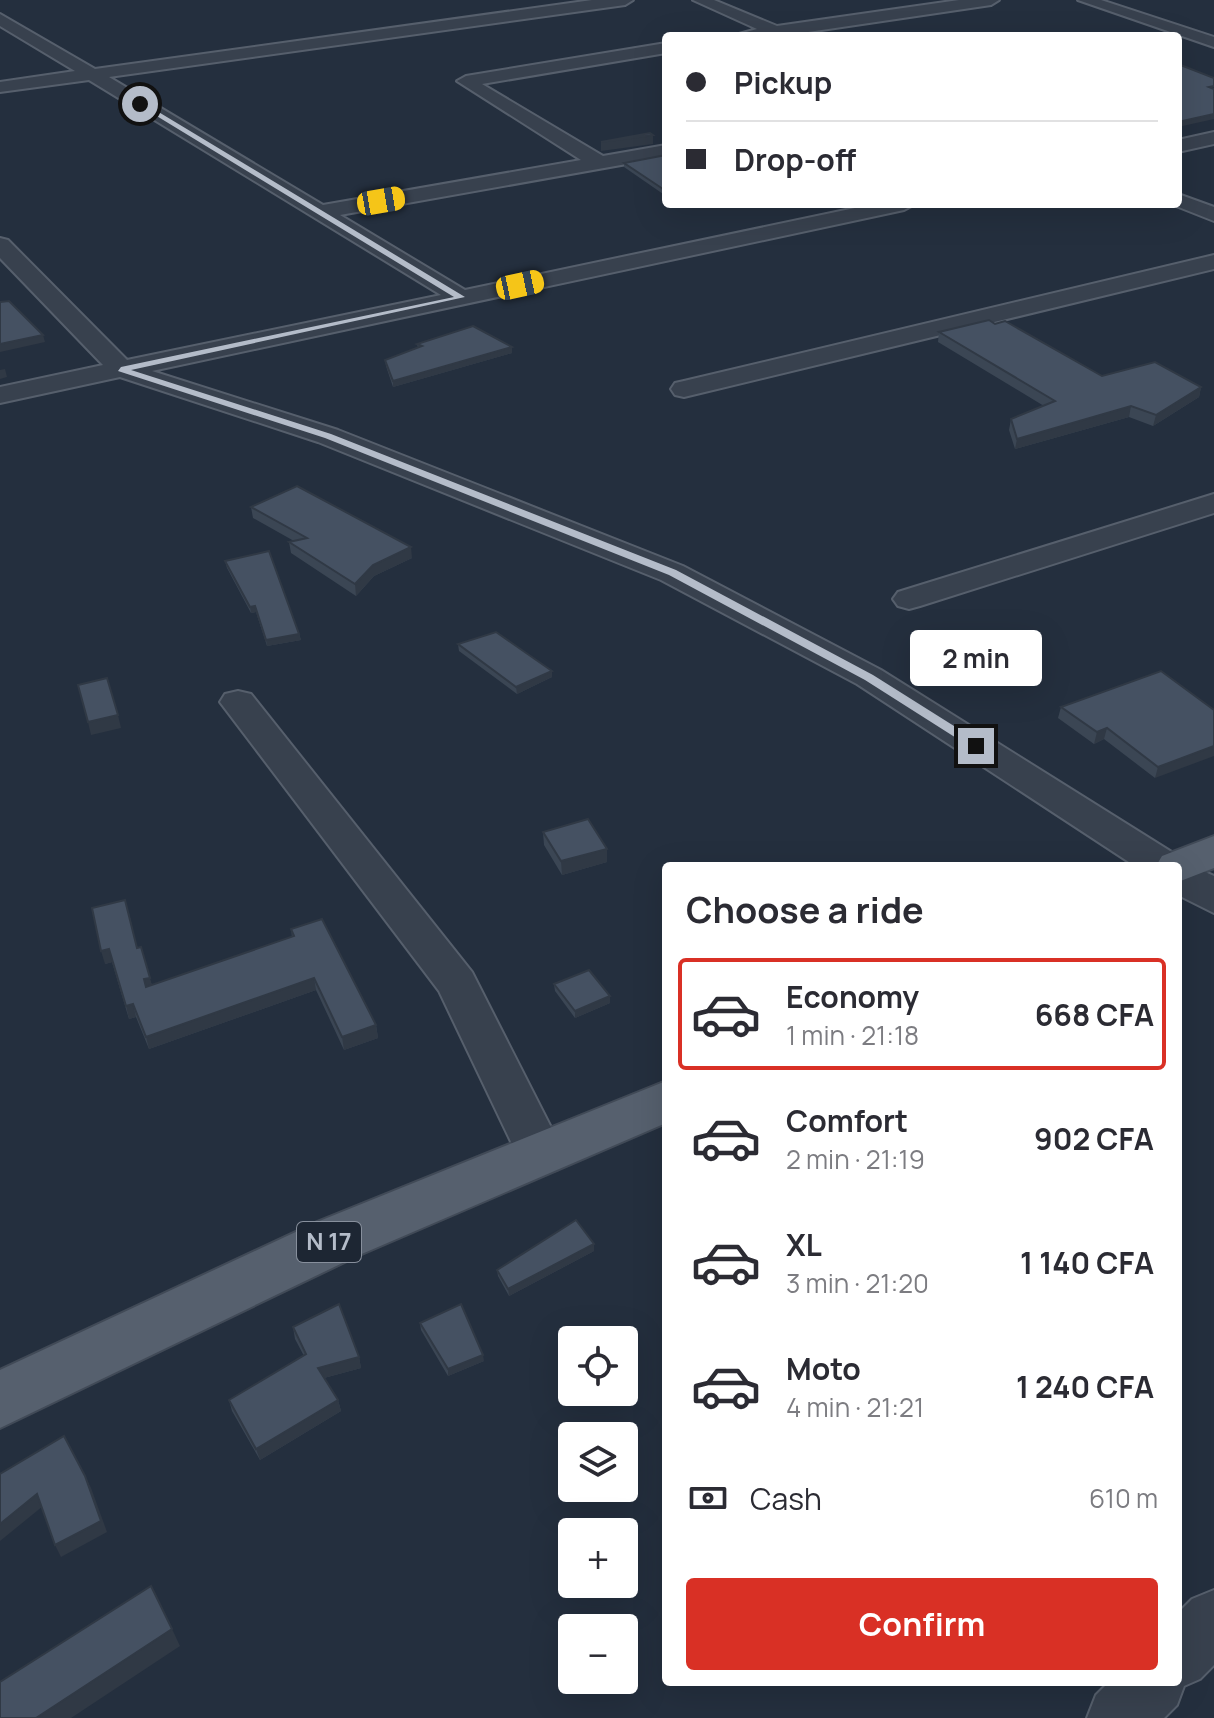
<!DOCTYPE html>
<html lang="en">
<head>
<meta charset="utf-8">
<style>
	:root { --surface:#fff; --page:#f7f7f7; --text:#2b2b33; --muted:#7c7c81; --line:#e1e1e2; --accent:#d93025 }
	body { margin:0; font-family:Manrope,sans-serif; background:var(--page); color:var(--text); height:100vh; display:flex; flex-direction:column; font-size:30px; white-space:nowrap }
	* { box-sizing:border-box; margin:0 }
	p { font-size:26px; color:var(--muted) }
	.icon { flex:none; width:44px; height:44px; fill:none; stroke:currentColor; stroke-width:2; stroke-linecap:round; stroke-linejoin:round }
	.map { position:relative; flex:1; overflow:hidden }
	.sheet { position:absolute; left:662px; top:862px; width:520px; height:824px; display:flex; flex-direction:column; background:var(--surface); border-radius:8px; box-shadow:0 8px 32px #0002 }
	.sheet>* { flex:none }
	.top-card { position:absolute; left:662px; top:32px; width:520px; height:176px; border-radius:8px; box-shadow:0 8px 32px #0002; display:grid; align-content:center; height:176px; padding:0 24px; background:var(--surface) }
	.fabs { position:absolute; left:558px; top:1326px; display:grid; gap:16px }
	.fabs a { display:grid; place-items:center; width:80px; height:80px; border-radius:8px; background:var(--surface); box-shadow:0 8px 32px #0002; font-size:40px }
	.end { position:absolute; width:36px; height:36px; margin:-18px; border:10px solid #b4bcc9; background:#111; box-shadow:0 0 0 4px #111 }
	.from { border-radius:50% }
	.bubble { position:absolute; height:56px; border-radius:8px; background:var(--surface); box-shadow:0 8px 32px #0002; font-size:26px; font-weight:700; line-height:56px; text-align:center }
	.car { position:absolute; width:24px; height:48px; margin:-24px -12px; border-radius:10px; box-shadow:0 0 6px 2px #0007; background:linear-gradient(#f5c518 24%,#345 0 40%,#f5c518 0 76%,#345 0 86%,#f5c518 0) }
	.top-card b { display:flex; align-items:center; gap:28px; height:76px; font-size:30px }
	.top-card b+b { border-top:2px solid var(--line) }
	.top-card i { width:20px; height:20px; background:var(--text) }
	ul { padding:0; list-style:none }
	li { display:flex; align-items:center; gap:24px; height:112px; margin:0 16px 12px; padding:0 8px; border:4px solid transparent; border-radius:8px }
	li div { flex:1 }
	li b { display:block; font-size:30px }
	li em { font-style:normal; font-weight:700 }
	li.active { border-color:var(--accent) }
	li>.icon { width:72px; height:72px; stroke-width:1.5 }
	h2 { padding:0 24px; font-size:36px; line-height:96px }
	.pay { display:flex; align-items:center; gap:20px; height:88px; padding:0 24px; font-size:30px }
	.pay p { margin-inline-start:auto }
	.action { display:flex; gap:16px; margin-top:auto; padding:16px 24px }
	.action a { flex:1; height:92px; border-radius:8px; background:var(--accent); color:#fff; font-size:32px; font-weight:700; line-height:92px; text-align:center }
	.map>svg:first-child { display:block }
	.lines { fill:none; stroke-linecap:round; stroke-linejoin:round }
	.minor-casing { stroke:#565f6c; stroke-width:4 }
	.tertiary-casing { stroke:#565f6c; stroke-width:4 }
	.primary-casing { stroke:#414a57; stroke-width:4 }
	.minor { fill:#38414e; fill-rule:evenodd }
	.tertiary { fill:#38414e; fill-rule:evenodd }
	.primary { fill:#56606e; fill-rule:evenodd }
	.wall { fill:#3b4654 }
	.shaded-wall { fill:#303945 }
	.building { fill:#455162; stroke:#303945; stroke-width:2 }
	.route { fill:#b4bcc9 }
	.labels { text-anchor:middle; stroke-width:6; stroke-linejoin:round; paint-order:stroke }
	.shield { fill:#1d2633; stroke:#878f9c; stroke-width:2 }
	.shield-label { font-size:24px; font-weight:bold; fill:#b4bcc9 }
</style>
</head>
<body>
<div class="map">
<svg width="1214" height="1718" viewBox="0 0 1214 1718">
	<rect width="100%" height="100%" fill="#242f3e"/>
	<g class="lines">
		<defs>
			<g id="minor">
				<path d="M592,0h41l-8,5 -516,72 214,128 258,-45 -124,-79 9,-5 200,-33v10l-184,31 121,72 63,-11v12l-326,58 125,75 409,-86h41l-11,6 -752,161 186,59 345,136 198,104 297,186 6,10 -6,10v-10h-43l-278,-182 -196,-104 -343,-138 -198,-65 -120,26v-16l103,-22 -103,-107v-20l8,2 119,120 314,-65 -352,-215 -89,12v-10l75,-11 -75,-45v-12l95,55z"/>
				<path d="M693,0h21l63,26 182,-26h40l-8,5 -210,31h-49l25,-7z"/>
				<path d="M1078,0h23l113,37v10z"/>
				<path d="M1214,132v12l-36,8v-12z"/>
				<path d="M1178,194l36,13v14l-43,-17h7z"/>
				<path d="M1214,255v14l-530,128 -9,-2 -4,-6 4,-6 9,-2z"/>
				<path d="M1214,494v19l-294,93 -11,3 -11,-3 -5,-7 5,-7z"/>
				<path d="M238,691l13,3 221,278 93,183 -7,14 -17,6 -17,-6 -85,-178 -219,-289 5,-8z"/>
				<path d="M1214,1590v75l-14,14 -16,7 -7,19 -13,13h-77l9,-23 13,-13h69v-69l14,-14z"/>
			</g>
			<path id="tertiary" d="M1178,860l36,16v37l-36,-18v-29h-17z"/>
			<g id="primary">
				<path d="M1214,836v32l-36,14v-16h-22l6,-10z"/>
				<path d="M666,1081v42l-309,133 -357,172v-58l317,-148z"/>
			</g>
		</defs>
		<use href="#minor" class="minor-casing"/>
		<use href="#tertiary" class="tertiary-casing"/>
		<use href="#primary" class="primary-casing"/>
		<use href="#minor" class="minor"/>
		<use href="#tertiary" class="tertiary"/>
		<use href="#primary" class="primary"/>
	</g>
	<g class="wall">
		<path d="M666,155v41l-42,-29v-4z"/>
		<path d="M939,332l163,44 99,11 -2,10 -46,29 -24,-9 -114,32 -6,-19 2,-11 33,-13 -106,-64z"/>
		<path d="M417,344l95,3v6l-119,34 -7,-21 -1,-6 33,-12z"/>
		<path d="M251,507l161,51 -38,18 -18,20 -65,-43 -2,-11 5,-1 -41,-23z"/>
		<path d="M225,561l74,73 2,6 -34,6 -11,-34 -5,1 -24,-45z"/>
		<path d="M458,644l94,33 -35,17 -58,-43z"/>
		<path d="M1061,707l153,3 -59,68 -51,-39 -10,5 -36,-26z"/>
		<path d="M543,832l64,30 -45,13 -18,-30z"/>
		<path d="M129,913l8,35 15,37 140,-48 -1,-8 85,96 2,13 -34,12 -28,-60 -167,59 -13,-32 -7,2 -17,-57 -7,2z"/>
		<path d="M554,984l56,12v7l-35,15 -20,-27z"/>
		<path d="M594,1251l-85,45 -11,-20 -1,-6z"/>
		<path d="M420,1323l64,38 -36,15 -27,-46z"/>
		<path d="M293,1327l66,30 2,11 -37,10 14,22 3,11 -81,49 -28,-49 -3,-11 75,-44 -9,-17z"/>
	</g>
	<g class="shaded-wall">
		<path d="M1214,114v5l-36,8v-5z"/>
		<path d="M653,135v9l-52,7v-9z"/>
		<path d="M43,335l2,7 -45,10v-8z"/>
		<path d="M512,347v6l-119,34v-6z"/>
		<path d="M5,369l2,8 -7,2v-9z"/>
		<path d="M1201,387l-2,10 -46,29 3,-11z"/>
		<path d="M1131,406l-2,11 -114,32 2,-10z"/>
		<path d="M411,547l1,11 -38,18 -18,20 -1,-12 18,-19z"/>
		<path d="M255,606l1,6 -5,1 -1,-6z"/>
		<path d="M299,634l2,6 -34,6 -1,-6z"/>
		<path d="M552,671v6l-35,17 -1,-7z"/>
		<path d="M118,715l3,13 -30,7 -3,-13z"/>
		<path d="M1107,728l-3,11 -10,5 3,-12z"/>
		<path d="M1214,746v10l-59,22 3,-11z"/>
		<path d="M607,849v13l-45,13 -1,-14z"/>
		<path d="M109,949l4,13 -8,2 -4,-13z"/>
		<path d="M150,978l3,12 -5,2 -4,-13z"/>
		<path d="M314,978l2,12 -167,59 -3,-12z"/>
		<path d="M610,996v7l-35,15v-7z"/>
		<path d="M133,1004l3,13 -7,2 -3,-13z"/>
		<path d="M376,1025l2,13 -34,12 -2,-13z"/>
		<path d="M594,1244v7l-85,45 -1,-7z"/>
		<path d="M483,1355l1,6 -36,15v-7z"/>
		<path d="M359,1357l2,11 -41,11 -2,-11z"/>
		<path d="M338,1400l3,11 -81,49 -4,-11z"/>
		<path d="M85,1476l6,12 16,44 -46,25 -6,-12z"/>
		<path d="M37,1494l6,12 -43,35v-17z"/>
		<path d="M172,1629l8,17 -109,72h-35z"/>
	</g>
	<g class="building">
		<path d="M1178,64l36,14v8l-5,1 5,2v25l-36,8z"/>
		<path d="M650,133l3,2 -52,7z"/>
		<path d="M666,155v36l-42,-28z"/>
		<path d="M9,301l34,34 -43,9v-42z"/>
		<path d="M989,320l6,4 10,-3 97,55 53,-14 46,25 -45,28 -25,-9 -114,33 -6,-20 44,-18 -116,-69z"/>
		<path d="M473,326l39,21 -119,34 -8,-21 37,-14 -5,-2z"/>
		<path d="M297,486l114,61 -38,18 -18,19 -66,-42 18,-4 -56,-31z"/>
		<path d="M269,551l30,83 -33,6 -11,-34 -5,1 -25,-46z"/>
		<path d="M496,632l56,39 -36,16 -58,-43z"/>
		<path d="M1161,671l53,39v36l-56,21 -51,-39 -10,4 -36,-25z"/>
		<path d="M107,678l11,37 -30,7 -10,-37z"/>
		<path d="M588,819l19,30 -46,12 -18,-29z"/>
		<path d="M125,900l12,48 4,-1 9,31 -6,1 2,8 148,-51 -3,-7 31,-10 54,106 -34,12 -28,-59 -168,59 -13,-33 -7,2 -17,-57 -8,2 -9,-43z"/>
		<path d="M589,970l21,26 -35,15 -21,-27z"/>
		<path d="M576,1220l18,24 -86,45 -11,-19z"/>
		<path d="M339,1304l20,53 -41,11 20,32 -82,49 -27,-49 77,-46 -13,-27z"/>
		<path d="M461,1304l22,51 -35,14 -28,-46z"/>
		<path d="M64,1436l21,40 16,45 -46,24 -18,-51 -37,30v-50z"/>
		<path d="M151,1586l21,43 -136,89h-36v-36z"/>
	</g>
	<path class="route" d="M142,102l323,195 -334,73 200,64 345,136 197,105 108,68v5h-9l-107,-68 -196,-105 -344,-137 -207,-67 3,-4 333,-70 -317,-193z"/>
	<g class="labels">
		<rect class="shield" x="297" y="1222" width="64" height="40" rx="6"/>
		<g class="shield-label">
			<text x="329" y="1250">N 17</text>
		</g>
	</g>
</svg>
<div class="fabs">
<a><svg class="icon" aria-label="locate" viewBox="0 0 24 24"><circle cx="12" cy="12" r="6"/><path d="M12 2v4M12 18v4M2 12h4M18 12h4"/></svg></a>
<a><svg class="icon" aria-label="layers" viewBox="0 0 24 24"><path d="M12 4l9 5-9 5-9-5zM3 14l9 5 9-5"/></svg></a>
<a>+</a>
<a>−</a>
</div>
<i class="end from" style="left:140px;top:104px"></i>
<i class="end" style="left:976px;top:746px"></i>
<div class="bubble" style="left:910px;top:630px;width:132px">2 min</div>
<i class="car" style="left:381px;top:201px;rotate:80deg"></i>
<i class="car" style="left:520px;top:285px;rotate:78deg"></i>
<div class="top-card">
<b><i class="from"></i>Pickup</b>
<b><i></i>Drop-off</b>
</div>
<section class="sheet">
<h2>Choose a ride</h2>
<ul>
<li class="active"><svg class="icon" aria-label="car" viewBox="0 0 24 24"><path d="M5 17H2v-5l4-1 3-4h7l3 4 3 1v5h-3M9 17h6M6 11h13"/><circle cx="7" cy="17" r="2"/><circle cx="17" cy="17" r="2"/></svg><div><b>Economy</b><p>1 min · 21:18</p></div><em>668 CFA</em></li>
<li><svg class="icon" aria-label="car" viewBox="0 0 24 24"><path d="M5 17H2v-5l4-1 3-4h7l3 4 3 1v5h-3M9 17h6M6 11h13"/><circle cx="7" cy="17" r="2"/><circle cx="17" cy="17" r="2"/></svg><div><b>Comfort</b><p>2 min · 21:19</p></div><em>902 CFA</em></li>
<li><svg class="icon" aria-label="car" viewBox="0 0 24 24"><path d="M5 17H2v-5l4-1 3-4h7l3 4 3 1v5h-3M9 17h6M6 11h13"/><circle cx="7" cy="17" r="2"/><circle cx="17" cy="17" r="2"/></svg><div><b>XL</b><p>3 min · 21:20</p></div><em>1 140 CFA</em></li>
<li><svg class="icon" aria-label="car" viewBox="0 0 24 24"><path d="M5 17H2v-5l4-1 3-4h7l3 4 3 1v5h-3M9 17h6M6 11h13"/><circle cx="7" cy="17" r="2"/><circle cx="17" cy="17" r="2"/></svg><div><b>Moto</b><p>4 min · 21:21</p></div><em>1 240 CFA</em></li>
</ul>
<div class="pay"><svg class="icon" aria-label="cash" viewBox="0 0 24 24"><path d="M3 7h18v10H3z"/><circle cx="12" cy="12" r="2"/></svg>Cash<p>610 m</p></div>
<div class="action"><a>Confirm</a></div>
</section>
</div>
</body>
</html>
